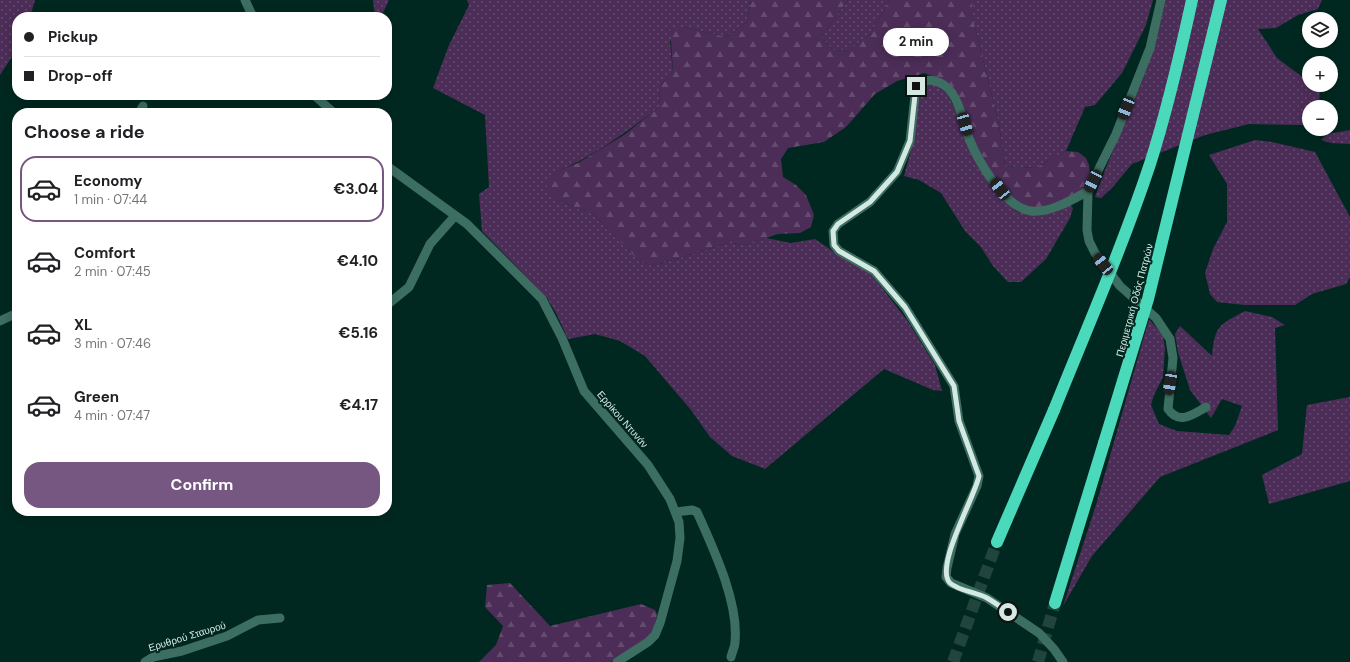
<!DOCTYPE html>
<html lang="en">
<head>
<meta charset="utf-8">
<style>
	:root { --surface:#fff; --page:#f6f6f6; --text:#202124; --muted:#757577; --line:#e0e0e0; --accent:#755781 }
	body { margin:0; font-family:"DM Sans",sans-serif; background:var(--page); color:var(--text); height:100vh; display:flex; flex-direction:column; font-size:15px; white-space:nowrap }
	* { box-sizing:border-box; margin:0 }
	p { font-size:13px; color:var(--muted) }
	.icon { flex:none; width:22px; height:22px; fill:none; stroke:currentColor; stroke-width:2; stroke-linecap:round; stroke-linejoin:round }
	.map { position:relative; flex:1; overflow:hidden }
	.side { position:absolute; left:12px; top:108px; width:380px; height:408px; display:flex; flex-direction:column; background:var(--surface); border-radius:16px; box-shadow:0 2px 10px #0003 }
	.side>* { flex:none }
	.banner { position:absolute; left:12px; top:12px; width:380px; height:88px; border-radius:16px; box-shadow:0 2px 10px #0003; display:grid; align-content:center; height:88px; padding:0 12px; background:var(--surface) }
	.fabs { position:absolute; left:1302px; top:12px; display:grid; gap:8px }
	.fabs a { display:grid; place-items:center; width:36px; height:36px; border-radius:50%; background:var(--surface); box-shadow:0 2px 10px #0003; font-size:20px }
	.end { position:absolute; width:18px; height:18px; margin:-9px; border:5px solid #d5e9e3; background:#111; box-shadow:0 0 0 2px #111 }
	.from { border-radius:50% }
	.bubble { position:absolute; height:28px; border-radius:14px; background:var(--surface); box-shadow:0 2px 10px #0003; font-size:13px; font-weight:700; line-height:28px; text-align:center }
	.car { position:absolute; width:12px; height:24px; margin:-12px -6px; border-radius:5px; box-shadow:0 0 3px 1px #0007; background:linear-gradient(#222 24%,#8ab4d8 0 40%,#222 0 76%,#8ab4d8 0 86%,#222 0) }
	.banner b { display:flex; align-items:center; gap:14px; height:38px; font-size:15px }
	.banner b+b { border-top:1px solid var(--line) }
	.banner i { width:10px; height:10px; background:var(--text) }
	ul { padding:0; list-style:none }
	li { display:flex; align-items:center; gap:12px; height:66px; margin:0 8px 6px; padding:0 4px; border:2px solid transparent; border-radius:16px }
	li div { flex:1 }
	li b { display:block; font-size:15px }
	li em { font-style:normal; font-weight:700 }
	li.active { border-color:var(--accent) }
	li>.icon { width:36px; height:36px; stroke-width:1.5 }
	h2 { padding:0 12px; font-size:18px; line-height:48px }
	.primary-button { display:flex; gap:8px; margin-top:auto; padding:8px 12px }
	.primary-button a { flex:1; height:46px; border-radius:16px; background:var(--accent); color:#fff; font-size:16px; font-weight:700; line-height:46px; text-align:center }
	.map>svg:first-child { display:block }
	.grass { fill:url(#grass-dots) }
	.forest { fill:url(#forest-firs) }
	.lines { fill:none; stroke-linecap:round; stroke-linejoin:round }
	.motorway-tunnel { stroke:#21453d; stroke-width:12; stroke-dasharray:12 6; stroke-linecap:butt }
	.minor { stroke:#3c6e61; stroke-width:9 }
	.motorway { stroke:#4bd9bc; stroke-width:12 }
	.motorway-bridge { stroke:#4bd9bc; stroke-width:12 }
	.route { stroke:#d5e9e3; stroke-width:5 }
	.labels { text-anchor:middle; stroke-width:4; stroke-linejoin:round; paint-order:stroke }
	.street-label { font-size:10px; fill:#d5e9e3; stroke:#012820 }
</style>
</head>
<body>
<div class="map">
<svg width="1350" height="662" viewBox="0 0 1350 662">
	<defs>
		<pattern id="grass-dots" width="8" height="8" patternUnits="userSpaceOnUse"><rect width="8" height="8" fill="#4c2d57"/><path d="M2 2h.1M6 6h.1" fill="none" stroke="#654b6f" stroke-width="1.8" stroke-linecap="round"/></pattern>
		<pattern id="forest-firs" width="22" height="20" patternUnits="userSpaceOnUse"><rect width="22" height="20" fill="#4c2d57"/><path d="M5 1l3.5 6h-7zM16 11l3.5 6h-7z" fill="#654b6f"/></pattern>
	</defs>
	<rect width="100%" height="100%" fill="#012820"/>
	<g class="grass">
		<path d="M0,0h35l-5,17h-13v32l-17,26z"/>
		<path d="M373,0h16l-8,17h-6z"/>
		<path d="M467,0h284l-4,22 -21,15 -42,-10 -14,14 3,31 -13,14 -1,21c-34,26 -67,51 -106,66l1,26 39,15 46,47 14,5 75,-23 18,2 20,-7 25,5 24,-4 28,19 28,16 36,46 28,45 7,26 -9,-1 -49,-21 -119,100 -33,-13 -22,-19 -19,-27 -46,-54 -25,-15 -25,-7 -27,5 -12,-26 -9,-15 -65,-67 -3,-37 10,-7 -4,-72 -52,-27 16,-43 20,-40z"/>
		<path d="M848,0h42l-20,34 -22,17 -15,-1 -12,-13z"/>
		<path d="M972,0h181l-7,25 -24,48 -27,32 -10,2 -19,44 -30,17 -31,-2 -6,-41 -27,-111z"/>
		<path d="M1165,0h157l-4,9 -20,6 -22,13 -18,1 19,29 32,24v3h5l6,4 -1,18h-10v14l-6,4 -54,-1 -44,11 -73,29 -20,24 -11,10 -6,-1c24,-67 57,-125 70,-197z"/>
		<path d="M930,82l7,3 11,10 49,98 19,18 16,4 38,-10 3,3 -3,10 -24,41 -25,23h-13l-15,-16 -12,-19 -16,-16 -24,-38 -22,-13 -15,-4 9,-33 6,-55z"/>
		<path d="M1350,130v14l-19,-1 -10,-3 7,-6z"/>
		<path d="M1255,140l17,2 43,10 35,65v60l-4,7 -34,10 -17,11h-50l-28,-3 -7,-8 -5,-21 8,-24 14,-27v-38l-18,-29z"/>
		<path d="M1245,311l27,6 13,8 -10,3 3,102 -118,47 -68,79 -29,50 33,-101 53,-186 14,16 2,13 -2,29 -9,18 -3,10 8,19 18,7 52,4 6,-9 7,-20 -20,-7 -11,19 -21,-28 -12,-38 -3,-18 5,-8 32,30c3,-31 7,-31 33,-45z"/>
		<path d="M1350,397v84l-81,23 -7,-29 40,-21 5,-49z"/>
	</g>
	<g class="forest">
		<path d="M751,0h97l-27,37 12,13 15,1 22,-17 20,-34h82v14l27,111 6,41 31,2 30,-17 12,1 8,6 3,7 1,10 -4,12 -19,12 -30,9 -19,-4 -29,-35 -18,-34 -6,-25 -11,-19 -16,-13 -14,-5 -27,8 -22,13 -29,33 -22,15 -36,6 -7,11 2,18 13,8 10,10 8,20 -3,12 -11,6 -22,1 -32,11 -18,-2 -75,23 -14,-5 -46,-47 -39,-15 -8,-14 6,-12 26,-10 46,-28 35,-28 1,-21 13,-14 -3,-45h14l42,10 21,-15z"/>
		<path d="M510,583l40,43 91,-22 14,6 2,4 -2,12 -6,11 -19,15 -20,10h-131l17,-17 7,-19 -18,-19 2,-22z"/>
	</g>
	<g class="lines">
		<g class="motorway-tunnel">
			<path d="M953,662l44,-120"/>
			<path d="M1038,662l17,-59"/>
		</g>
		<g class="minor">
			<path d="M245,0l8,17"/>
			<path d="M1161,0l-11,48 -34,86 -28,57 -1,39 2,11 6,12 25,33 36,32 14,21 3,19 -5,51c11,16 24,6 38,-2"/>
			<path d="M314,95l20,18"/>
			<path d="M139,113l4,-7"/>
			<path d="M387,166l80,58 75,75 20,39 22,53 64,74 22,34 9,23 1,16 -3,23 -17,62 -5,12 -7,7 -31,20"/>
			<path d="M387,305l22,-18 21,-43 24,-27"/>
			<path d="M0,321l17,-8"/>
			<path d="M676,512l16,-2 5,2c16,36 42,90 38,130 0,5 -3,10 -4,15"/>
			<path d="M145,662l8,-5 29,-6 45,-15 31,-16 22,-2"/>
			<path d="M1063,662l-9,-13 -15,-16 -52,-35 -36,-15 -5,-6 1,-9 8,-34 22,-48 2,-10 -20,-55 -5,-35 -49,-79 -31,-36 -35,-20 -5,-6 -1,-14 5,-7 32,-22 27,-30 13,-31 6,-55c11,-11 27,-5 36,7 9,13 11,28 16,43 9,23 36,72 63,75 19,2 41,-11 57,-20"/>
		</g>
		<g class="motorway">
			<path d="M997,542l57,-132"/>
			<path d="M1055,603l49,-160"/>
		</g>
		<g class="motorway-bridge">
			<path d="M1054,410c33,-82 68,-162 96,-246 17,-53 30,-109 42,-164"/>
			<path d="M1104,443l44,-144 73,-299"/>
		</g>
	</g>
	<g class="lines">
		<path class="route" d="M916,86l-6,55 -13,31 -27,30 -32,22 -5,7 1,14 5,6 35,20 31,36 49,79 5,35 20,55c-4,21 -45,91 -29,107 9,8 26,9 37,15 7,4 14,9 21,14"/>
	</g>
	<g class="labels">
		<g class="street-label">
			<text transform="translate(1134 300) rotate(-75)" y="4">Περιμετρική Οδός Πατρών</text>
			<text transform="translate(623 419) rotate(49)" y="4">Ερρίκου Ντυνάν</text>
			<text transform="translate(187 636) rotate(-17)" y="4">Ερυθρού Σταυρού</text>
		</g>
	</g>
</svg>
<div class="fabs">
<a><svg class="icon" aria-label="layers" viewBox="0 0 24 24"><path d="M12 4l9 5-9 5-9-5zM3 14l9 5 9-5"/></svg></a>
<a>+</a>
<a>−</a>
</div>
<i class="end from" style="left:1008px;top:612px"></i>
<i class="end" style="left:916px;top:86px"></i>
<div class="bubble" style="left:883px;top:28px;width:66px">2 min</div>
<i class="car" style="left:1126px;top:108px;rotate:202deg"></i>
<i class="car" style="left:965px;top:124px;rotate:164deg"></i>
<i class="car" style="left:1093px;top:181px;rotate:207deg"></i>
<i class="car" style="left:1000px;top:189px;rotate:322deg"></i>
<i class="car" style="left:1103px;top:264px;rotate:322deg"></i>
<i class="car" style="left:1170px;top:383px;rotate:189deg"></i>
<div class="banner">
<b><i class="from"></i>Pickup</b>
<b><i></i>Drop-off</b>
</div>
<section class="side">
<h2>Choose a ride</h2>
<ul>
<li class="active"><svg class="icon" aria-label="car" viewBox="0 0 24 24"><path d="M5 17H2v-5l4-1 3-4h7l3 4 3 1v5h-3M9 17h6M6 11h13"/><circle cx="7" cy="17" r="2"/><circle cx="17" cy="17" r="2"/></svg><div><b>Economy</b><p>1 min · 07:44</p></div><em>€3.04</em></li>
<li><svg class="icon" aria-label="car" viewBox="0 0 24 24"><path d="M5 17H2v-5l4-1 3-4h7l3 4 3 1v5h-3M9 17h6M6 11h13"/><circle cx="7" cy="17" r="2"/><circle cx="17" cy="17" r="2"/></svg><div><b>Comfort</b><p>2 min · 07:45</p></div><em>€4.10</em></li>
<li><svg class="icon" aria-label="car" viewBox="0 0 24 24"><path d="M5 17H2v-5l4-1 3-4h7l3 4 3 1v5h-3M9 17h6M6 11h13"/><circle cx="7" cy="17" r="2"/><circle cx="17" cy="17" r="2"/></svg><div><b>XL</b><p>3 min · 07:46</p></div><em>€5.16</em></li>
<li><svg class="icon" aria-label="car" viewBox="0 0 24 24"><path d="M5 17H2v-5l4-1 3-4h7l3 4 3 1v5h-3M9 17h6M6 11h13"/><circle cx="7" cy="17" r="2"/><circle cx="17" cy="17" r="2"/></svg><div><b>Green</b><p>4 min · 07:47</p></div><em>€4.17</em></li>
</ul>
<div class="primary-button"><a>Confirm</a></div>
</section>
</div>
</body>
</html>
